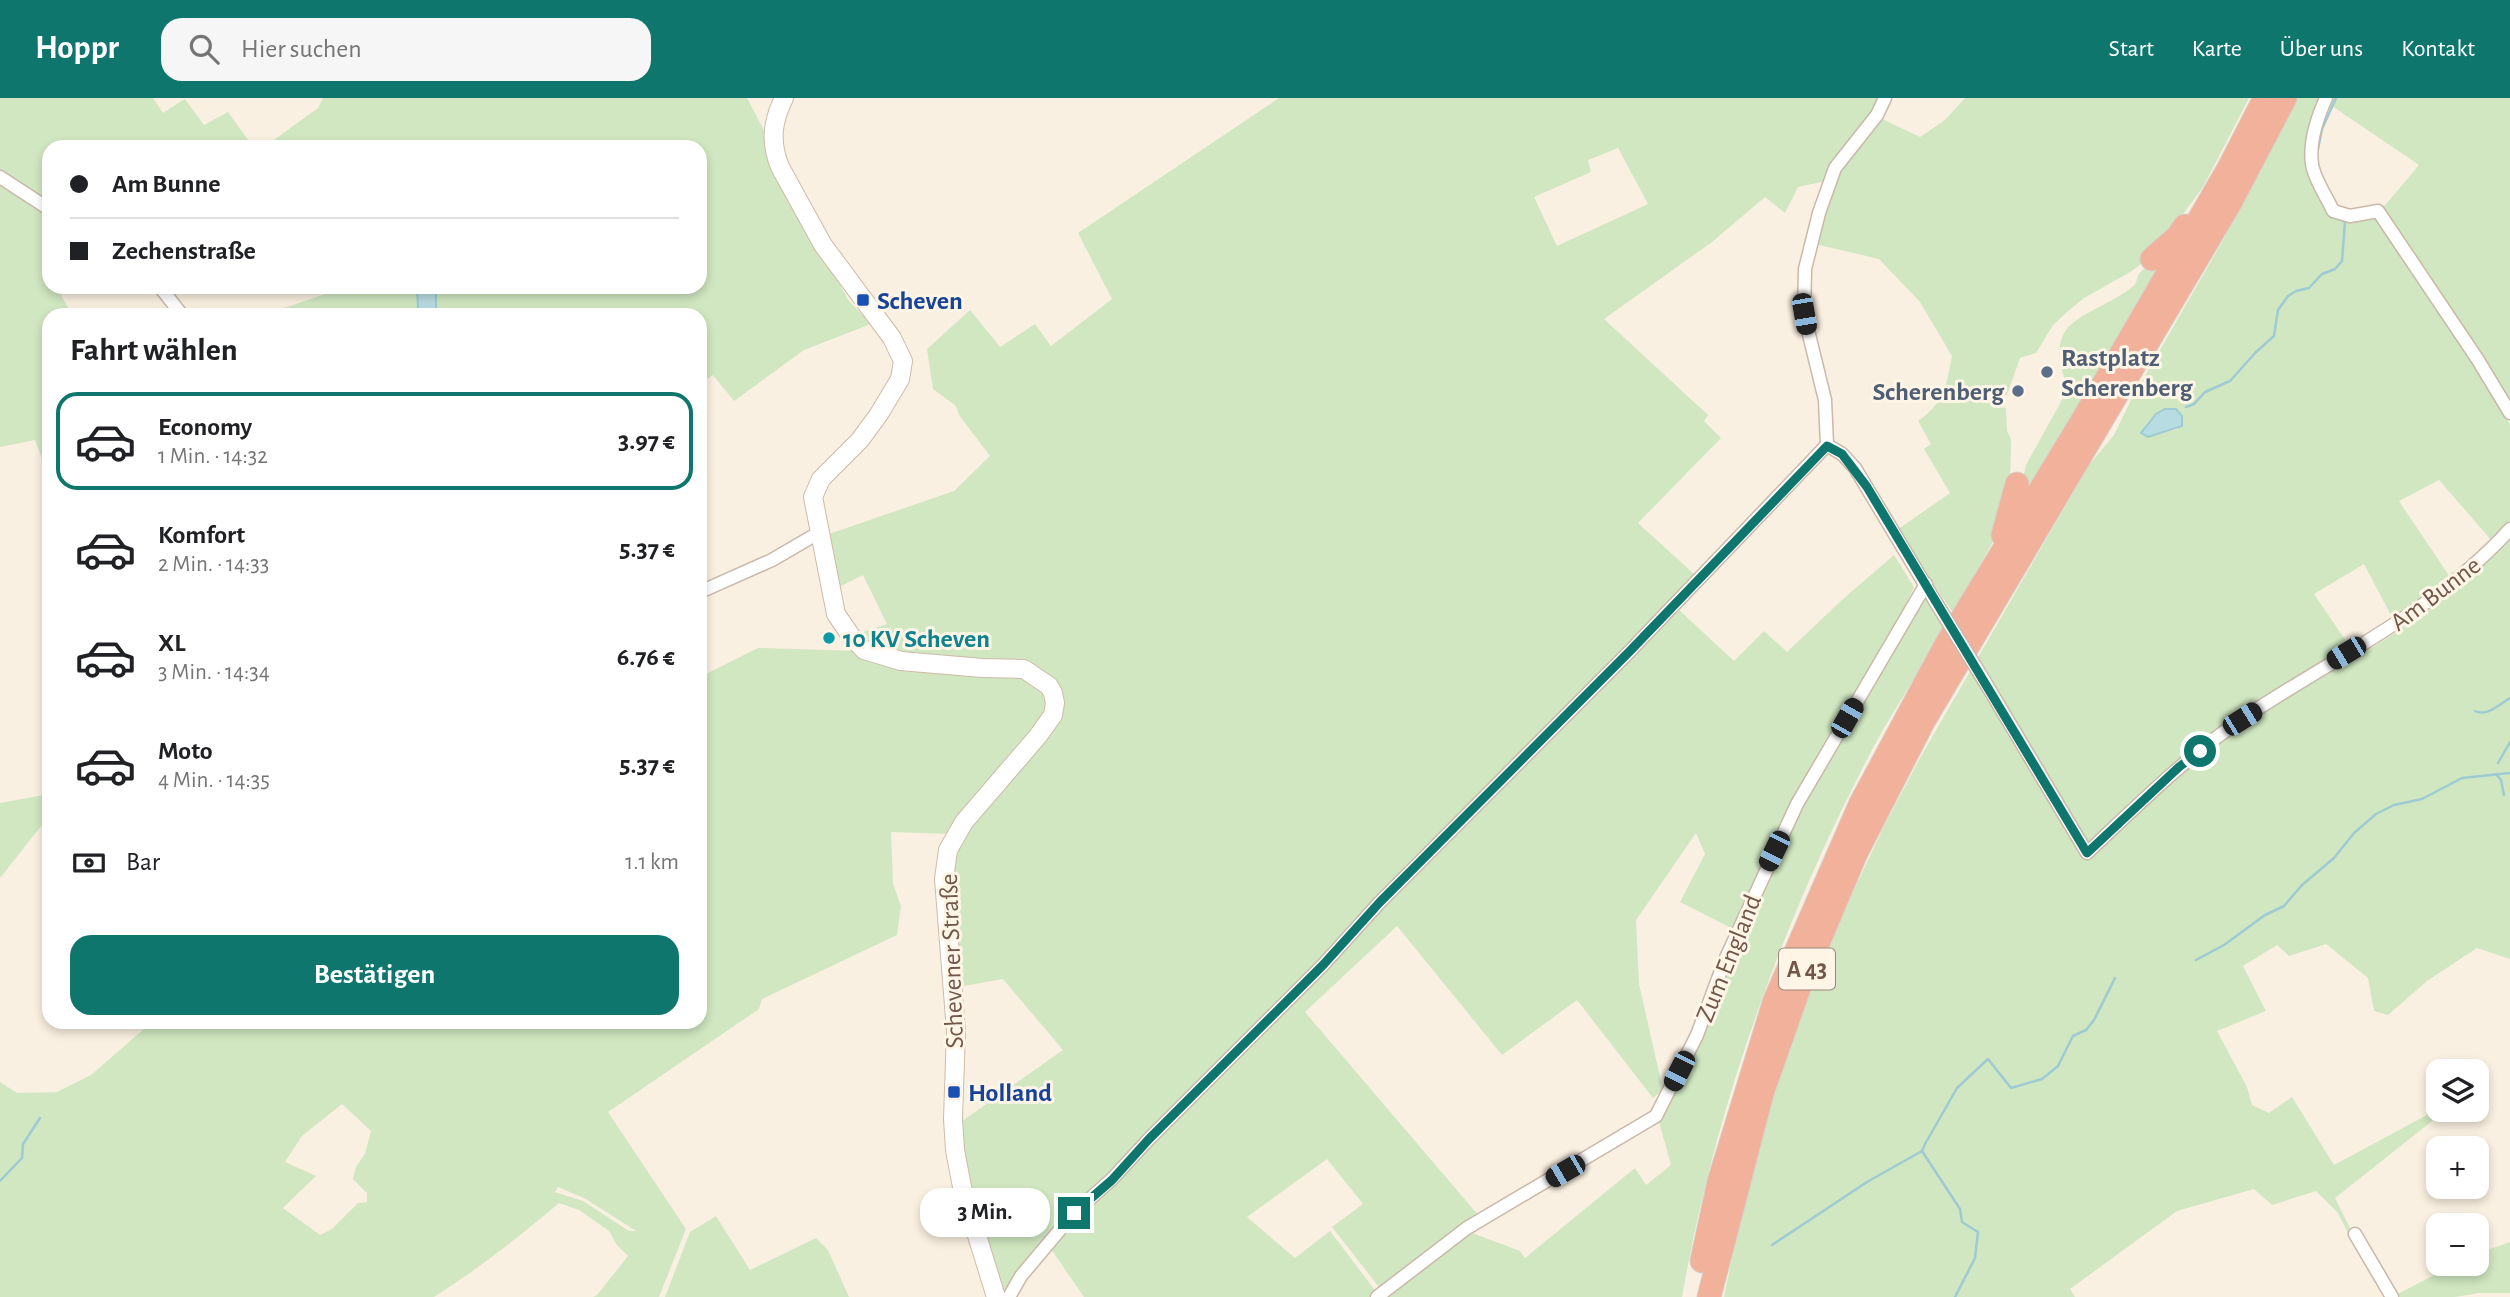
<!DOCTYPE html>
<html lang="de">
<head>
<meta charset="utf-8">
<style>
	:root { --surface:#fff; --page:#f6f6f6; --text:#202124; --muted:#757577; --line:#e0e0e0; --accent:#0f766e }
	body { margin:0; font-family:"Alegreya Sans",sans-serif; background:var(--page); color:var(--text); height:100vh; display:flex; flex-direction:column; font-size:26px; white-space:nowrap }
	* { box-sizing:border-box; margin:0 }
	p { font-size:23px; color:var(--muted) }
	.icon { flex:none; width:38px; height:38px; fill:none; stroke:currentColor; stroke-width:2; stroke-linecap:round; stroke-linejoin:round }
	.map { position:relative; flex:1; overflow:hidden }
	.details { position:absolute; left:42px; top:210px; width:665px; height:721px; display:flex; flex-direction:column; background:var(--surface); border-radius:21px; box-shadow:0 4px 10px #0003 }
	.details>* { flex:none }
	.guide { position:absolute; left:42px; top:42px; width:665px; height:154px; border-radius:21px; box-shadow:0 4px 10px #0003; display:grid; align-content:center; height:154px; padding:0 28px; background:var(--surface) }
	.buttons { position:absolute; left:2426px; top:961px; display:grid; gap:14px }
	.buttons a { display:grid; place-items:center; width:63px; height:63px; border-radius:14px; background:var(--surface); box-shadow:0 4px 10px #0003; font-size:35px }
	.end { position:absolute; width:32px; height:32px; margin:-16px; border:9px solid #0f766e; background:#fff; box-shadow:0 0 0 4px #fff }
	.from { border-radius:50% }
	.bubble { position:absolute; height:49px; border-radius:21px; background:var(--surface); box-shadow:0 4px 10px #0003; font-size:23px; font-weight:600; line-height:49px; text-align:center }
	.car { position:absolute; width:21px; height:42px; margin:-21px -10px; border-radius:9px; box-shadow:0 0 5px 2px #0007; background:linear-gradient(#222 24%,#8ab4d8 0 40%,#222 0 76%,#8ab4d8 0 86%,#222 0) }
	.guide b { display:flex; align-items:center; gap:24px; height:66px; font-size:26px }
	.guide b+b { border-top:2px solid var(--line) }
	.guide i { width:18px; height:18px; background:var(--text) }
	ul { padding:0; list-style:none }
	li { display:flex; align-items:center; gap:21px; height:98px; margin:0 14px 10px; padding:0 14px; border:4px solid transparent; border-radius:21px }
	li div { flex:1 }
	li b { display:block; font-size:26px }
	li em { font-style:normal; font-weight:600 }
	li.current { border-color:var(--accent) }
	li>.icon { width:63px; height:63px; stroke-width:1.5 }
	h2 { padding:0 28px; font-size:32px; line-height:84px }
	.pay { display:flex; align-items:center; gap:18px; height:77px; padding:0 28px; font-size:26px }
	.pay p { margin-inline-start:auto }
	.action { display:flex; gap:14px; margin-top:auto; padding:14px 28px }
	.action a { flex:1; height:80px; border-radius:21px; background:var(--accent); color:#fff; font-size:28px; font-weight:600; line-height:80px; text-align:center }
	header { display:flex; align-items:center; gap:42px; box-sizing:border-box; height:98px; padding:0 35px; background:var(--accent); color:#fff }
	header strong { font-size:33px }
	nav { display:flex; gap:38px; margin-inline-start:auto; font-size:24px }
	.search { width:490px; height:63px; background:var(--page); display:flex; align-items:center; gap:18px; box-sizing:border-box; padding:0 24px; border-radius:21px; color:var(--muted); font-size:26px }
	.map>svg:first-child { display:block }
	.green { fill:#d0e7c1; fill-rule:evenodd }
	.water { fill:#b7dce2; stroke:#9ecbd3; stroke-width:2 }
	.lines { fill:none; stroke-linecap:round; stroke-linejoin:round }
	.stream { stroke:#9ecbd3; stroke-width:2.5 }
	.minor-casing { stroke:#cab8a9; stroke-width:15 }
	.secondary-casing { stroke:#cfbaa9; stroke-width:20 }
	.motorway-casing { stroke:#d7d0cc; stroke-width:25 }
	.minor { stroke:#fff; stroke-width:12 }
	.secondary { stroke:#fff; stroke-width:18 }
	.motorway { stroke:#f1b19b; stroke-width:23 }
	.minor-bridge-casing { stroke:#cab8a9; stroke-width:15; stroke-linecap:butt }
	.minor-bridge { stroke:#fff; stroke-width:12 }
	.route { stroke:#0f766e; stroke-width:9 }
	.transit-dot { fill:#1a4fb4; stroke:#fef5e7; stroke-width:2.5 }
	.service-dot { fill:#5c6f8a; stroke:#fef5e7; stroke-width:2.5 }
	.culture-dot { fill:#0f9aa8; stroke:#fef5e7; stroke-width:2.5 }
	.labels { text-anchor:middle; stroke-width:6; stroke-linejoin:round; paint-order:stroke }
	.shield { fill:#fef5e7; stroke:#9b8679; stroke-width:2 }
	.shield-label { font-size:24px; font-weight:bold; fill:#70574a }
	.transit-label { font-size:26px; font-weight:bold; fill:#164399; stroke:#fef5e7; text-anchor:start }
	.service-label { font-size:26px; font-weight:bold; fill:#4e5e75; stroke:#fef5e7; text-anchor:start }
	.street-label { font-size:26px; fill:#70574a; stroke:#fef5e7 }
	.culture-label { font-size:26px; font-weight:bold; fill:#0d838f; stroke:#fef5e7; text-anchor:start }
</style>
</head>
<body>
<header>
<strong>Hoppr</strong>
<div class="search"><svg class="icon" aria-label="search" viewBox="0 0 24 24"><circle cx="10" cy="10" r="6"/><path d="M15 15l6 6"/></svg>Hier suchen</div>
<nav><a>Start</a><a>Karte</a><a>Über uns</a><a>Kontakt</a></nav>
</header>
<div class="map">
<svg width="2510" height="1199" viewBox="0 0 2510 1199">
	<rect width="100%" height="100%" fill="#faf0e1"/>
	<g class="green">
		<path d="M0,0h153l10,15 22,-14 19,26 24,-13 25,35h-204v140h20l-8,9 12,19h-24v162l-14,-37 -35,7z"/>
		<path d="M323,0h424l20,38 28,70 54,95 22,23 -67,26 -70,51 -21,-26 -13,9v-69h-437l83,-28h354v-140h-436l54,-39z"/>
		<path d="M1279,0h601l-1,5 -53,78 -28,6 -13,26 -20,-16 -53,45 -108,77 104,96 -4,6 17,17 -83,85 57,52 -247,249 -73,77 302,-293 57,53 30,-30 23,21 56,-53 51,-44 20,32 -28,61 38,-54 20,35c-23,40 -49,78 -71,119 -90,171 -158,359 -191,549h-300l85,-66 53,20 5,7 110,-90 11,17 25,-20 -13,-47 79,-187 -57,-29 25,-48 -9,-21 -60,87 3,64 24,106 -10,8 -76,-98 -75,55 -105,-129 -92,86 174,204 -97,75 -50,-64 31,-23 -36,-45 -80,58 48,41 35,-27 47,62 -5,4h-288l-33,-48 45,-48 -11,-5 -82,101 -33,-100 -12,-73 105,-74 -60,-71 -45,8 -8,-71 2,-66 89,-112 10,-54 -92,-22 -93,-16 -12,-11 33,-11 -24,-49 -28,14 -6,-55 125,-43 36,-35 -31,-41 -3,-9 -23,-17 -6,-40 43,-39 30,37 35,-23 16,22 61,-47 -34,-66zM1618,50l30,56 -91,42 -23,-49 57,-25 -3,-12z"/>
		<path d="M1965,0h284l-46,89 -50,68 -21,16 -48,27 -17,14 -14,13 -17,28 -16,5 -13,37 -12,-1 -2,12 13,2 1,23 4,8 -1,50 -16,51 -41,73 -56,-83 53,-37 -26,-44 7,-5 -13,-23c27,-19 28,-35 34,-65l-32,-54 -41,-43 -64,-15 22,-74 41,-53 42,20 25,-17z"/>
		<path d="M2297,0h213v308l-128,-197 37,-44 -87,-59 -13,15 -10,45 23,46 35,1 10,7 66,92 38,58 29,55v96l-18,20 -53,-61 -40,21 51,76 -28,23 -29,19 -29,-55 -50,30 43,63 62,-39 72,-63 19,-20v424l-33,-11 -50,33 -39,34 -14,-4 -6,-33 -42,-34 -37,12 -12,-11 -34,21 23,45 -49,20 30,56 5,18 17,8 23,-16 42,68 104,-56 8,1 -111,88 15,30v9l-12,-24 -22,-22 -44,14 -18,-16 -77,22 -107,78 5,8h-351l19,-95 19,-71 45,-133 27,-66 50,-106 36,-68 169,-293 25,-30 17,-35 91,-158zM2164,311h12l2,20 -30,8 -6,-4 5,-10z"/>
		<path d="M2173,149l-158,265 11,-47 42,-76c-27,-73 16,-67 63,-101 6,-4 5,-8 8,-14 8,-10 24,-19 34,-27z"/>
		<path d="M758,550l103,3 162,20 23,16 5,27 -99,120 -61,-2 2,52 8,22 -4,29 -135,64 -3,10 -151,103 78,117 -27,68h-66l4,-2 31,-39 -11,-11 -8,-14 -30,-21 -20,-7c-40,34 -81,66 -125,94h-434v-215l17,11 40,-1 34,-17 61,-53h548v-345zM342,1006l29,27 -6,23 -9,13 -3,12 14,14v9l-9,1 -26,26 -12,6 -37,-27 33,-32 -31,-14 17,-26zM558,1089l28,12 50,32h-7l-46,-30 -28,-9z"/>
		<path d="M49,696v22l-49,62v-75z"/>
		<path d="M716,1118l34,54 66,-32 12,12 21,47h-184l25,-65z"/>
		<path d="M2510,1144v51h-31l-24,4h-55l-2,-3 57,-30h21v-10z"/>
	</g>
	<g class="water">
		<path d="M417,189h19v22l-13,2 -5,-3z"/>
		<path d="M2165,311h11l6,7v10l-34,11 -7,-4 15,-19z"/>
	</g>
	<g class="lines">
		<g class="stream">
			<path d="M2318,51l4,-20 14,-31"/>
			<path d="M2186,309l8,-3 11,-12 25,-11 26,-29 18,-16 4,-26 10,-14 8,-5 13,-3 13,-14 13,-5 7,-8 3,-39 -6,-4"/>
			<path d="M2475,613c12,6 25,-7 35,-13"/>
			<path d="M2498,665l12,-21"/>
			<path d="M2496,676l5,6 3,15"/>
			<path d="M2196,862l28,-15 41,-30 19,-9 18,-21 32,-27 20,-25 22,-19 18,-9 28,-6 40,-21 48,-5"/>
			<path d="M0,1083l22,-23 1,-14 17,-26"/>
			<path d="M1772,1147l95,-63 55,-31"/>
			<path d="M1955,1199l20,-39 3,-26 -16,-10 -2,-13 -38,-58 3,-7 32,-56 31,-29 23,29 31,-9 16,-13 15,-30 13,-6 8,-10 21,-42"/>
		</g>
		<defs>
			<g id="minor">
				<path d="M2326,0c-9,20 -17,44 -14,66 2,15 15,33 21,47l17,5 28,-5 100,149 32,53"/>
				<path d="M0,79l49,32"/>
				<path d="M160,189l22,28"/>
				<path d="M1827,347l15,9 13,14 80,133"/>
				<path d="M700,494l72,-32 48,-28"/>
				<path d="M1985,584l102,171c51,-48 100,-97 158,-136 90,-60 192,-107 265,-188"/>
				<path d="M2355,1136l37,63"/>
				<path d="M1009,1199l12,-21 53,-63 38,-34 37,-40 174,-174 57,-63 249,-250 198,-207 -2,-45 -21,-86 1,-45 14,-56 16,-45 42,-53 8,-17"/>
				<path d="M1377,1199l90,-69 189,-112 41,-81 28,-75 72,-156 129,-220"/>
			</g>
			<path id="secondary" d="M784,0c-12,24 -14,44 -4,69l43,78 69,93 11,23 -3,18 -21,35 -19,26 -39,39 -8,18 23,117 15,22 13,14 37,11 81,7 42,1 25,17 4,7 2,10 -2,12 -15,21 -74,86 -16,28 -4,29 12,152 -3,88 2,31 7,37 34,110"/>
			<g id="motorway">
				<path d="M2152,161l26,-23 7,-10"/>
				<path d="M2003,437l14,-51"/>
				<path d="M1702,1163l17,-79 56,-182 85,-195 86,-160 138,-227 145,-250 36,-70"/>
				<path d="M1709,1199l53,-204 37,-105 57,-135 67,-131 307,-519 55,-105"/>
			</g>
		</defs>
		<use href="#minor" class="minor-casing"/>
		<use href="#secondary" class="secondary-casing"/>
		<use href="#motorway" class="motorway-casing"/>
		<use href="#minor" class="minor"/>
		<use href="#secondary" class="secondary"/>
		<use href="#motorway" class="motorway"/>
		<defs>
			<path id="minor-bridge" d="M1935,503l50,81"/>
		</defs>
		<use href="#minor-bridge" class="minor-bridge-casing"/>
		<use href="#minor-bridge" class="minor-bridge"/>
	</g>
	<g class="lines">
		<path class="route" d="M1074,1115l38,-33 37,-41 174,-174 57,-63 249,-250 198,-206 15,8 25,33 220,366 92,-86 21,-16"/>
	</g>
	<g class="transit-dot">
		<rect x="856" y="195" width="14" height="14" rx="3.5"/>
		<rect x="947" y="987" width="14" height="14" rx="3.5"/>
	</g>
	<g class="service-dot">
		<circle cx="2047" cy="274" r="7"/>
		<circle cx="2018" cy="293" r="7"/>
	</g>
	<circle class="culture-dot" cx="829" cy="540" r="7"/>
	<g class="labels">
		<rect class="shield" x="1779" y="850.5" width="56" height="41" rx="5"/>
		<g class="shield-label">
			<text x="1807" y="879">A 43</text>
		</g>
		<g class="transit-label">
			<text x="877" y="211">Scheven</text>
			<text x="968" y="1003">Holland</text>
		</g>
		<g class="service-label">
			<text x="2061" y="268">Rastplatz<tspan x="2061" dy="30">Scherenberg</tspan></text>
			<text x="2004" y="302" text-anchor="end">Scherenberg</text>
		</g>
		<g class="street-label">
			<text transform="translate(2435 495) rotate(-37)" y="9">Am Bunne</text>
			<text transform="translate(1728 860) rotate(-68)" y="9">Zum England</text>
			<text transform="translate(951 863) rotate(-92)" y="9">Schevener Straße</text>
		</g>
		<g class="culture-label">
			<text x="843" y="549">10 KV Scheven</text>
		</g>
	</g>
</svg>
<div class="buttons">
<a><svg class="icon" aria-label="layers" viewBox="0 0 24 24"><path d="M12 4l9 5-9 5-9-5zM3 14l9 5 9-5"/></svg></a>
<a>+</a>
<a>−</a>
</div>
<i class="end from" style="left:2200px;top:653px"></i>
<i class="end" style="left:1074px;top:1115px"></i>
<div class="bubble" style="left:920px;top:1090px;width:130px">3 Min.</div>
<i class="car" style="left:1804px;top:216px;rotate:170deg"></i>
<i class="car" style="left:2346px;top:555px;rotate:239deg"></i>
<i class="car" style="left:1847px;top:620px;rotate:30deg"></i>
<i class="car" style="left:2242px;top:621px;rotate:58deg"></i>
<i class="car" style="left:1774px;top:753px;rotate:206deg"></i>
<i class="car" style="left:1679px;top:973px;rotate:207deg"></i>
<i class="car" style="left:1565px;top:1073px;rotate:240deg"></i>
<div class="guide">
<b><i class="from"></i>Am Bunne</b>
<b><i></i>Zechenstraße</b>
</div>
<section class="details">
<h2>Fahrt wählen</h2>
<ul>
<li class="current"><svg class="icon" aria-label="car" viewBox="0 0 24 24"><path d="M5 17H2v-5l4-1 3-4h7l3 4 3 1v5h-3M9 17h6M6 11h13"/><circle cx="7" cy="17" r="2"/><circle cx="17" cy="17" r="2"/></svg><div><b>Economy</b><p>1 Min. · 14:32</p></div><em>3.97 €</em></li>
<li><svg class="icon" aria-label="car" viewBox="0 0 24 24"><path d="M5 17H2v-5l4-1 3-4h7l3 4 3 1v5h-3M9 17h6M6 11h13"/><circle cx="7" cy="17" r="2"/><circle cx="17" cy="17" r="2"/></svg><div><b>Komfort</b><p>2 Min. · 14:33</p></div><em>5.37 €</em></li>
<li><svg class="icon" aria-label="car" viewBox="0 0 24 24"><path d="M5 17H2v-5l4-1 3-4h7l3 4 3 1v5h-3M9 17h6M6 11h13"/><circle cx="7" cy="17" r="2"/><circle cx="17" cy="17" r="2"/></svg><div><b>XL</b><p>3 Min. · 14:34</p></div><em>6.76 €</em></li>
<li><svg class="icon" aria-label="car" viewBox="0 0 24 24"><path d="M5 17H2v-5l4-1 3-4h7l3 4 3 1v5h-3M9 17h6M6 11h13"/><circle cx="7" cy="17" r="2"/><circle cx="17" cy="17" r="2"/></svg><div><b>Moto</b><p>4 Min. · 14:35</p></div><em>5.37 €</em></li>
</ul>
<div class="pay"><svg class="icon" aria-label="cash" viewBox="0 0 24 24"><path d="M3 7h18v10H3z"/><circle cx="12" cy="12" r="2"/></svg>Bar<p>1.1 km</p></div>
<div class="action"><a>Bestätigen</a></div>
</section>
</div>
</body>
</html>
